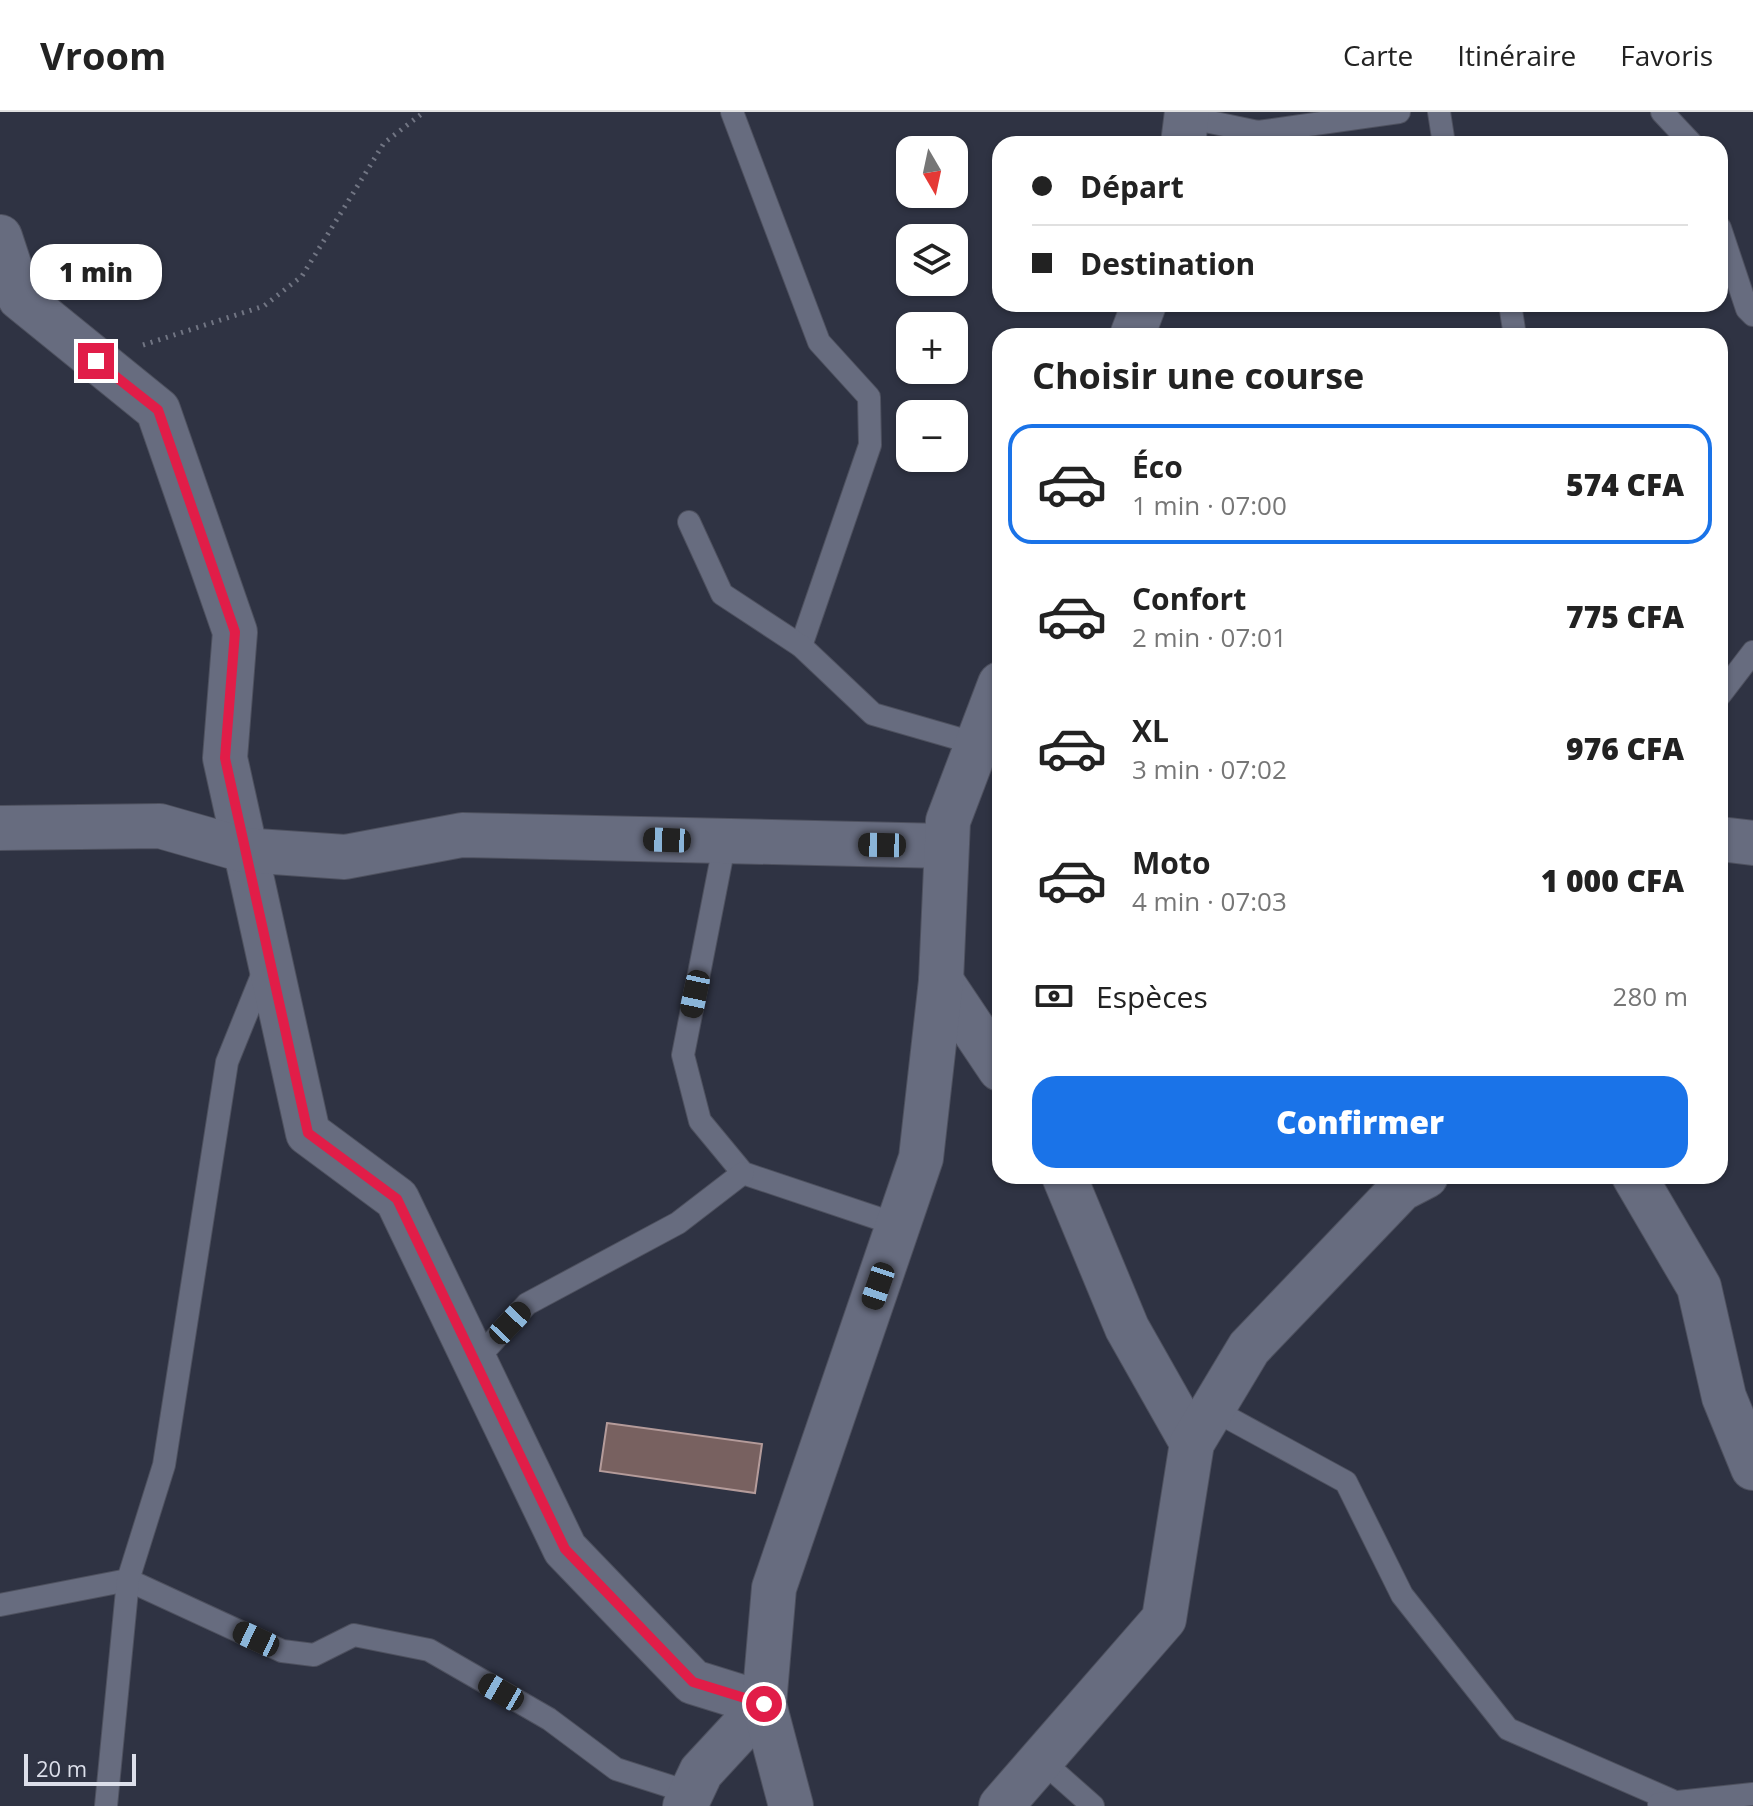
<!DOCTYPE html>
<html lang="fr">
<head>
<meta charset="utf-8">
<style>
	:root { --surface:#fff; --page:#f2f2f2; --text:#222; --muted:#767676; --line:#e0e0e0; --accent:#1a73e8 }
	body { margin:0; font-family:"Open Sans",sans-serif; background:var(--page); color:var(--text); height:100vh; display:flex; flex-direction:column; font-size:30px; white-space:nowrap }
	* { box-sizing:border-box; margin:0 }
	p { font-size:26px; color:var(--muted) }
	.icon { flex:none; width:44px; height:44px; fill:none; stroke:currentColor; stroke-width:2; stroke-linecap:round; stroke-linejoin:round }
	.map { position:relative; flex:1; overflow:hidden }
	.side { position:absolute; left:992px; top:216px; width:736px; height:856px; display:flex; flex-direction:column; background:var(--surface); border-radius:24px; box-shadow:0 2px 6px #0004 }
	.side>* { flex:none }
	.top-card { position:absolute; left:992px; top:24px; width:736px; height:176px; border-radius:24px; box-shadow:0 2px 6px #0004; display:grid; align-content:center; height:176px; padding:0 40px; background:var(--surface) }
	.needle { width:52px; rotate:171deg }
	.buttons { position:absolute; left:896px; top:24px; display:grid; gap:16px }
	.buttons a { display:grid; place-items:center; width:72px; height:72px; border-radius:16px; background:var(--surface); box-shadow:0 2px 6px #0004; font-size:40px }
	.scale { position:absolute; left:24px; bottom:20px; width:112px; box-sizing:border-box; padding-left:8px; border:4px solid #dcdfea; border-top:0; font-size:22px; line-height:28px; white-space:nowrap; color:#dcdfea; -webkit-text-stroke:6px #2f3343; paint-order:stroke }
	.end { position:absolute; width:36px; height:36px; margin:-18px; border:10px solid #e11d48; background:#fff; box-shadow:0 0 0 4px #fff }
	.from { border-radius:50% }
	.bubble { position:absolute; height:56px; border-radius:24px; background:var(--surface); box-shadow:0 2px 6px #0004; font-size:26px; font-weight:800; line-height:56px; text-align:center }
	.car { position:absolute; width:24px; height:48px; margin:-24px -12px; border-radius:10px; box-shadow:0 0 6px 2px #0007; background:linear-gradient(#222 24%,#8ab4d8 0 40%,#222 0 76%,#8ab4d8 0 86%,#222 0) }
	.top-card b { display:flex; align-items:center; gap:28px; height:76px; font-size:30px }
	.top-card b+b { border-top:2px solid var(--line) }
	.top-card i { width:20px; height:20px; background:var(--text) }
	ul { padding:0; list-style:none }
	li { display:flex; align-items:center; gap:24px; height:120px; margin:0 16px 12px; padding:0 24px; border:4px solid transparent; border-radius:24px }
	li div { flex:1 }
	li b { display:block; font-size:30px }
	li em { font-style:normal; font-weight:800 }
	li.on { border-color:var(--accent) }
	li>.icon { width:72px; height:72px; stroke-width:1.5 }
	h2 { padding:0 40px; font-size:36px; line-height:96px }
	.pay { display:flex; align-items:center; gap:20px; height:88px; padding:0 40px; font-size:30px }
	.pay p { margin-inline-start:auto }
	.button { display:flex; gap:16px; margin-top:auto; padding:16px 40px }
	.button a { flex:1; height:92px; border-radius:24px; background:var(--accent); color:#fff; font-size:32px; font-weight:800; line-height:92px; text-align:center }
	header { display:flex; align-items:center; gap:48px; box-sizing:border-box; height:112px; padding:0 40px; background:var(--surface); border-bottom:2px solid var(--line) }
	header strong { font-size:38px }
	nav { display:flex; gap:44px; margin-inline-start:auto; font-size:28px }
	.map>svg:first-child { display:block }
	.building { fill:#786160; stroke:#b49b9a; stroke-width:2 }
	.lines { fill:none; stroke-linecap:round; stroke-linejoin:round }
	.service-casing { stroke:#4e515f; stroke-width:24 }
	.minor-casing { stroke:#4e515f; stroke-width:46 }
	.path { stroke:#717583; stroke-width:5; stroke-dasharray:2 6; stroke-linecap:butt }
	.service { stroke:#676c7f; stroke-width:22 }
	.minor { stroke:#676c7f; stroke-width:44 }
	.route { stroke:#e11d48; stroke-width:10 }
</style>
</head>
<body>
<header>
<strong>Vroom</strong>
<nav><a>Carte</a><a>Itinéraire</a><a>Favoris</a></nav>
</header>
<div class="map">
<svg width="1753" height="1694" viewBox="0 0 1753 1694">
	<rect width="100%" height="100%" fill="#2f3343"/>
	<path class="building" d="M607,1311l155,21 -7,49 -155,-22z"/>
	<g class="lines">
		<defs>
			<g id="service">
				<path d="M732,0l87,230 50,55 1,48 -69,201"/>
				<path d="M1439,0l5,32"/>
				<path d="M1662,0l30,32"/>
				<path d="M1186,5l72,15 141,-20"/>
				<path d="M1720,116l27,81 6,6"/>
				<path d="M1510,192l5,32"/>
				<path d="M689,410l33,72 79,52 72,68 104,30"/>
				<path d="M1720,583l33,-43"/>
				<path d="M725,729l-42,214 17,66 43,52 155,52"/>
				<path d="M475,1249l52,-57 151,-81 65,-50"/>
				<path d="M1212,1297l134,73 56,113 106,134 165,72"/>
				<path d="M0,1493l128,-25 154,71 32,4 40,-20 75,15 120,69 67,50 75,24"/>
				<path d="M1041,1648l52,46"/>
				<path d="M1659,1692l94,-10"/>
				<path d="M106,1694l22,-226 36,-115 63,-403 38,-94"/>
			</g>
			<g id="minor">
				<path d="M1183,32l4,-32"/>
				<path d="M0,125l20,61 138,112 77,222 -10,126 83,375 89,66 168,350 128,133 71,22 -63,68 -16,34"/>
				<path d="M1132,224l12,-32"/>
				<path d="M0,716l160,-2 84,24 101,7 117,-22 483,11"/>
				<path d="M1720,727l33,4"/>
				<path d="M941,869l59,88"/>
				<path d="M1064,1064l63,152 65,115"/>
				<path d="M1634,1064l65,111 25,110 29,71"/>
				<path d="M791,1694l-27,-102 10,-116 147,-430 20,-177 7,-160 52,-137"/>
				<path d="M1001,1694l163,-187 28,-176 57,-95 152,-159 25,-13"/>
			</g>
		</defs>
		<use href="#service" class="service-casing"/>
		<use href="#minor" class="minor-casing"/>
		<path class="path" d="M143,233l121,-39 38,-30 82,-133 40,-31"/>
		<use href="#service" class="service"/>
		<use href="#minor" class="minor"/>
	</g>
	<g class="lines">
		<path class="route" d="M96,249l62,49 77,222 -10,126 83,375 89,66 168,350 128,133 71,22"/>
	</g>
</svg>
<div class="buttons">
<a><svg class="needle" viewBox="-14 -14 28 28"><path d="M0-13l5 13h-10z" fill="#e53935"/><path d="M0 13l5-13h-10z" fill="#767676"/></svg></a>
<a><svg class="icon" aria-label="layers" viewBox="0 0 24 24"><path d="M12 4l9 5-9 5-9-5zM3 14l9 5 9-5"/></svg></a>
<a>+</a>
<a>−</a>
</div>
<div class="scale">20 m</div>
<i class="end from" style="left:764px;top:1592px"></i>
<i class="end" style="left:96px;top:249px"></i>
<div class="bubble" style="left:30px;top:132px;width:132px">1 min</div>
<i class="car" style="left:667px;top:728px;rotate:272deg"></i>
<i class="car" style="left:882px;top:733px;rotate:271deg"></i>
<i class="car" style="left:695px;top:882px;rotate:192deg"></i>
<i class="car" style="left:878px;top:1174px;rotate:199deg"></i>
<i class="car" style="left:510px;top:1211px;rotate:43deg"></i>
<i class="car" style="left:256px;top:1527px;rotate:295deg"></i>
<i class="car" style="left:501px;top:1580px;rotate:300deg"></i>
<div class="top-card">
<b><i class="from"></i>Départ</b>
<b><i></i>Destination</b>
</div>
<section class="side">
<h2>Choisir une course</h2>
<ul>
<li class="on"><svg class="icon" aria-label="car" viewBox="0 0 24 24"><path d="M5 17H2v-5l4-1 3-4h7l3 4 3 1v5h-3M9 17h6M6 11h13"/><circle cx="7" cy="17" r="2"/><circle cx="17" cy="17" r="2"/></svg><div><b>Éco</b><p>1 min · 07:00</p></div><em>574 CFA</em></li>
<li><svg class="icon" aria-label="car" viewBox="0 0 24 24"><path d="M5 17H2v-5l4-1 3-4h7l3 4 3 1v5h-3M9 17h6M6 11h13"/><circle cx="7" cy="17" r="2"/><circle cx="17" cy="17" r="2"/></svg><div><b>Confort</b><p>2 min · 07:01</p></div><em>775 CFA</em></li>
<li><svg class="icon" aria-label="car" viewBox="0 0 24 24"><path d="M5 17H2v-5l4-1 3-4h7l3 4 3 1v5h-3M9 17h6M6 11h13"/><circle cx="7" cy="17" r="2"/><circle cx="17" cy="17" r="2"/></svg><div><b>XL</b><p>3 min · 07:02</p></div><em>976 CFA</em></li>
<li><svg class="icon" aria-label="car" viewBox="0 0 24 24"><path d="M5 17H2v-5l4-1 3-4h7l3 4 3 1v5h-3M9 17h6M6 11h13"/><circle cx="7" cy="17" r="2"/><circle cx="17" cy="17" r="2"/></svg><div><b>Moto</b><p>4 min · 07:03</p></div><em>1 000 CFA</em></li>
</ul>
<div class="pay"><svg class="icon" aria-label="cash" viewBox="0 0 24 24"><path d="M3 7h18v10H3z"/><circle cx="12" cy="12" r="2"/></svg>Espèces<p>280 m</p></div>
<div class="button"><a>Confirmer</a></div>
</section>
</div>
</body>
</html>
